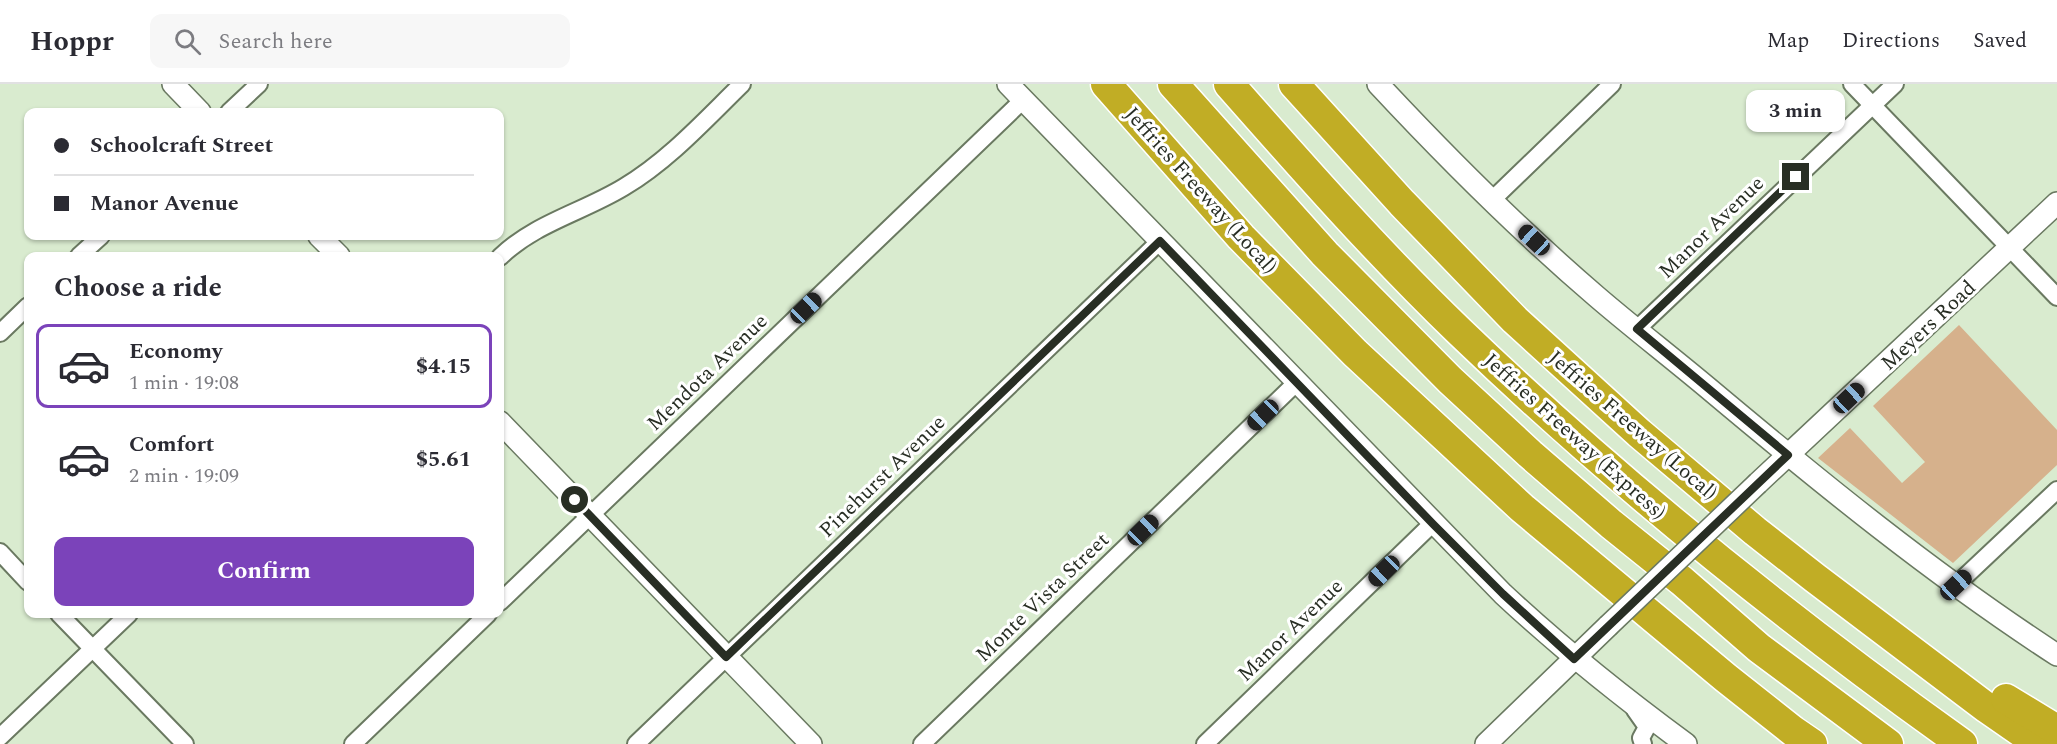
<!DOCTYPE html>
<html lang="en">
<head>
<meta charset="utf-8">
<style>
	:root { --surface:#fff; --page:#f7f7f7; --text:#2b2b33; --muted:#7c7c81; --line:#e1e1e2; --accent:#7b43ba }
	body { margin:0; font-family:Spectral,serif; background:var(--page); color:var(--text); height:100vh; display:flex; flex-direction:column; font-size:22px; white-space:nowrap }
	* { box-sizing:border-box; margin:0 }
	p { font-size:20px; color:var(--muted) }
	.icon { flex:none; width:33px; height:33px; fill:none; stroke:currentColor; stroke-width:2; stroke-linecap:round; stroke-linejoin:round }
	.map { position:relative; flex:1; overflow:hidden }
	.side { position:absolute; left:24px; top:168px; width:480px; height:366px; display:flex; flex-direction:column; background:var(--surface); border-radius:12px; box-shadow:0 2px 4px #0004 }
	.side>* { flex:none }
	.top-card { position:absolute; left:24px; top:24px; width:480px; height:132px; border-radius:12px; box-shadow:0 2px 4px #0004; display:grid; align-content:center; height:132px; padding:0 30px; background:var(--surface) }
	.end { position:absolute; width:27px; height:27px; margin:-14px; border:8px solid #282e24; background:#fff; box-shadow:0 0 0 3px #fff }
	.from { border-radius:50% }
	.bubble { position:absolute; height:42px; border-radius:12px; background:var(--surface); box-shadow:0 2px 4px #0004; font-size:20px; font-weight:700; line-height:42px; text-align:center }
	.car { position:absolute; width:18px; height:36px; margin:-18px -9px; border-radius:8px; box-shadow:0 0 4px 2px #0007; background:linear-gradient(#222 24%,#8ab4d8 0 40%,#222 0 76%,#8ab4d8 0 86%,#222 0) }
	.top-card b { display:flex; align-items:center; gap:21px; height:57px; font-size:22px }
	.top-card b+b { border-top:2px solid var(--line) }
	.top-card i { width:15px; height:15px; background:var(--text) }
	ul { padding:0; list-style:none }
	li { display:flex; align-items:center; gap:18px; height:84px; margin:0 12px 9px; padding:0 18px; border:3px solid transparent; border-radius:12px }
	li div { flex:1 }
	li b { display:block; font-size:22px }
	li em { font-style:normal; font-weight:700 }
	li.on { border-color:var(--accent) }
	li>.icon { width:54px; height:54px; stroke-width:1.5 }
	h2 { padding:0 30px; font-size:27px; line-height:72px }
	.primary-button { display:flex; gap:12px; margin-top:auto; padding:12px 30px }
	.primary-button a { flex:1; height:69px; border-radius:12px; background:var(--accent); color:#fff; font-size:24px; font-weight:700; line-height:69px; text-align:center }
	header { display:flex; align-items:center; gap:36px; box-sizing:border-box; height:84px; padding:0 30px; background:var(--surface); border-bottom:2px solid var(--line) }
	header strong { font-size:28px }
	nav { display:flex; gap:33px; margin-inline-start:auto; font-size:21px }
	.search { width:420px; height:54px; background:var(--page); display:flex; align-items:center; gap:15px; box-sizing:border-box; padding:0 21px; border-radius:12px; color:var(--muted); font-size:22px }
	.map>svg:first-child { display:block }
	.green { fill:#d6b18c }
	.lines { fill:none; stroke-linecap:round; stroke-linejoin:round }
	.minor-casing { stroke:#6a7961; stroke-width:20 }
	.tertiary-casing { stroke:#6a7961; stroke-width:24 }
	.motorway-casing { stroke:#fff; stroke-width:33 }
	.minor { stroke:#fff; stroke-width:16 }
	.tertiary { stroke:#fff; stroke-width:21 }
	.motorway { stroke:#c1ad25; stroke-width:30 }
	.tertiary-bridge-casing { stroke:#6a7961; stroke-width:24; stroke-linecap:butt }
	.tertiary-bridge { stroke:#fff; stroke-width:21 }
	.route { stroke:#282e24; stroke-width:8 }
	.labels { text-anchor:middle; stroke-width:6; stroke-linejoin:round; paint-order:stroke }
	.street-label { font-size:21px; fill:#282e24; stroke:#fff }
</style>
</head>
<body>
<header>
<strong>Hoppr</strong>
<div class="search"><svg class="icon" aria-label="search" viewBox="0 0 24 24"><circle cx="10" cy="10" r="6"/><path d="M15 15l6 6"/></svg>Search here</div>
<nav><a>Map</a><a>Directions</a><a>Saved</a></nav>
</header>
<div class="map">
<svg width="2057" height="660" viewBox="0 0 2057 660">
	<rect width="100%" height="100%" fill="#d9ebcf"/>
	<path class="green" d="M1959,241l98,105v35l-104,98 -135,-105 32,-30 52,55 23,-21 -52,-56z"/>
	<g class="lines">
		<defs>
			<g id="minor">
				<path d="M1852,0l205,213"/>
				<path d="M229,28l30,-28"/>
				<path d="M1492,116l120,-116"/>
				<path d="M79,172l22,-20"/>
				<path d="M500,173c35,-34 83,-45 124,-70 45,-27 81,-67 118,-103"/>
				<path d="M1637,245l258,-245"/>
				<path d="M0,249l28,-27"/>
				<path d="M0,468l28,30"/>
				<path d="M1956,501l101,-95"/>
				<path d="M500,518l523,-502"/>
				<path d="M59,530l126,130"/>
				<path d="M1635,626l12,17 -6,11 2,6"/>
				<path d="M0,653l129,-123"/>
				<path d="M353,660l135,-130"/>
				<path d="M636,660l524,-503"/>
				<path d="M922,660l375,-362"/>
				<path d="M1205,660l228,-221"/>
			</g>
			<g id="tertiary">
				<path d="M173,0l27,28"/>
				<path d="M1008,0l495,510c59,55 119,103 183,150"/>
				<path d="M1378,0c69,74 141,146 218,212 36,31 75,61 112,92 112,94 226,187 349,267"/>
				<path d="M319,152l20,20"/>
				<path d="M500,338l311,322"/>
				<path d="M1758,399l299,-280"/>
				<path d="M1486,660l122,-118"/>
			</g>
			<g id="motorway">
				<path d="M1106,0l135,153 114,116 167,155 204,170 67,53 19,13"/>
				<path d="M1173,0l152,170 125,126 80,74 81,70 71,57 77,67 129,96"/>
				<path d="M1229,0c74,84 149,169 230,247 158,152 325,286 503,413"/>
				<path d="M1294,0l108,119 113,117 124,113 116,98 60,47 172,130 52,36"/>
				<path d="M2006,615l51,31"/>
			</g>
		</defs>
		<use href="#minor" class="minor-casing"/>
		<use href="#tertiary" class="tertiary-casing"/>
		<use href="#motorway" class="motorway-casing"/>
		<use href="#minor" class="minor"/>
		<use href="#tertiary" class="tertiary"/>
		<use href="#motorway" class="motorway"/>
		<defs>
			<path id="tertiary-bridge" d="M1608,542l150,-143"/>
		</defs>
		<use href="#tertiary-bridge" class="tertiary-bridge-casing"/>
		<use href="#tertiary-bridge" class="tertiary-bridge"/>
	</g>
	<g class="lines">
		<path class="route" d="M575,416l151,157 434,-416 273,283 70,70 71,65 214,-204 -151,-126 159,-152"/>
	</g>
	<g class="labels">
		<g class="street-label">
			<text transform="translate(1201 106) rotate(48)" y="7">Jeffries Freeway (Local)</text>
			<text transform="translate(1711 143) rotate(-44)" y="7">Manor Avenue</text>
			<text transform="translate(1928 241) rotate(-43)" y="7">Meyers Road</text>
			<text transform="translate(707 288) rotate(-44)" y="7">Mendota Avenue</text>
			<text transform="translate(1633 341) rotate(41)" y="7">Jeffries Freeway (Local)</text>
			<text transform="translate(1575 352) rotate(42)" y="7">Jeffries Freeway (Express)</text>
			<text transform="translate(882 392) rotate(-44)" y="7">Pinehurst Avenue</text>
			<text transform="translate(1042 513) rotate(-44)" y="7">Monte Vista Street</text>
			<text transform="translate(1290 546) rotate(-44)" y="7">Manor Avenue</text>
		</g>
	</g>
</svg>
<i class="end from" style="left:575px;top:416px"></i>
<i class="end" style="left:1796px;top:93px"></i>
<div class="bubble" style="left:1746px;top:6px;width:99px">3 min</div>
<i class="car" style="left:1534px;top:156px;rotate:313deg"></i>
<i class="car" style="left:806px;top:224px;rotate:46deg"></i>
<i class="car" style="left:1849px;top:314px;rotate:47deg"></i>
<i class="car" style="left:1263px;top:331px;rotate:226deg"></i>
<i class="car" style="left:1143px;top:446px;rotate:46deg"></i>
<i class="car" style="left:1384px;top:487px;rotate:226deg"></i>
<i class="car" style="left:1956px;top:501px;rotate:47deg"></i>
<div class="top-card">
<b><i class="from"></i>Schoolcraft Street</b>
<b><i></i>Manor Avenue</b>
</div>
<section class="side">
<h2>Choose a ride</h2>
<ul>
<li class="on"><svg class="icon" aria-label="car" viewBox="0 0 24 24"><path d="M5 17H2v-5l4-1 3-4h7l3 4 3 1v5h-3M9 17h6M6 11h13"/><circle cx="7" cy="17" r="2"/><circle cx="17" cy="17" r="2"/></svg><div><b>Economy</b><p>1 min · 19:08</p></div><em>$4.15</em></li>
<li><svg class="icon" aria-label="car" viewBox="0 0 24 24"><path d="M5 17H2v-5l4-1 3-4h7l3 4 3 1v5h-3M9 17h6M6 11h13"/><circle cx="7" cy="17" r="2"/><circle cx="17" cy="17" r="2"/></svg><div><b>Comfort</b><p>2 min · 19:09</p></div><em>$5.61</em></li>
</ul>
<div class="primary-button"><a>Confirm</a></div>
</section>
</div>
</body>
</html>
